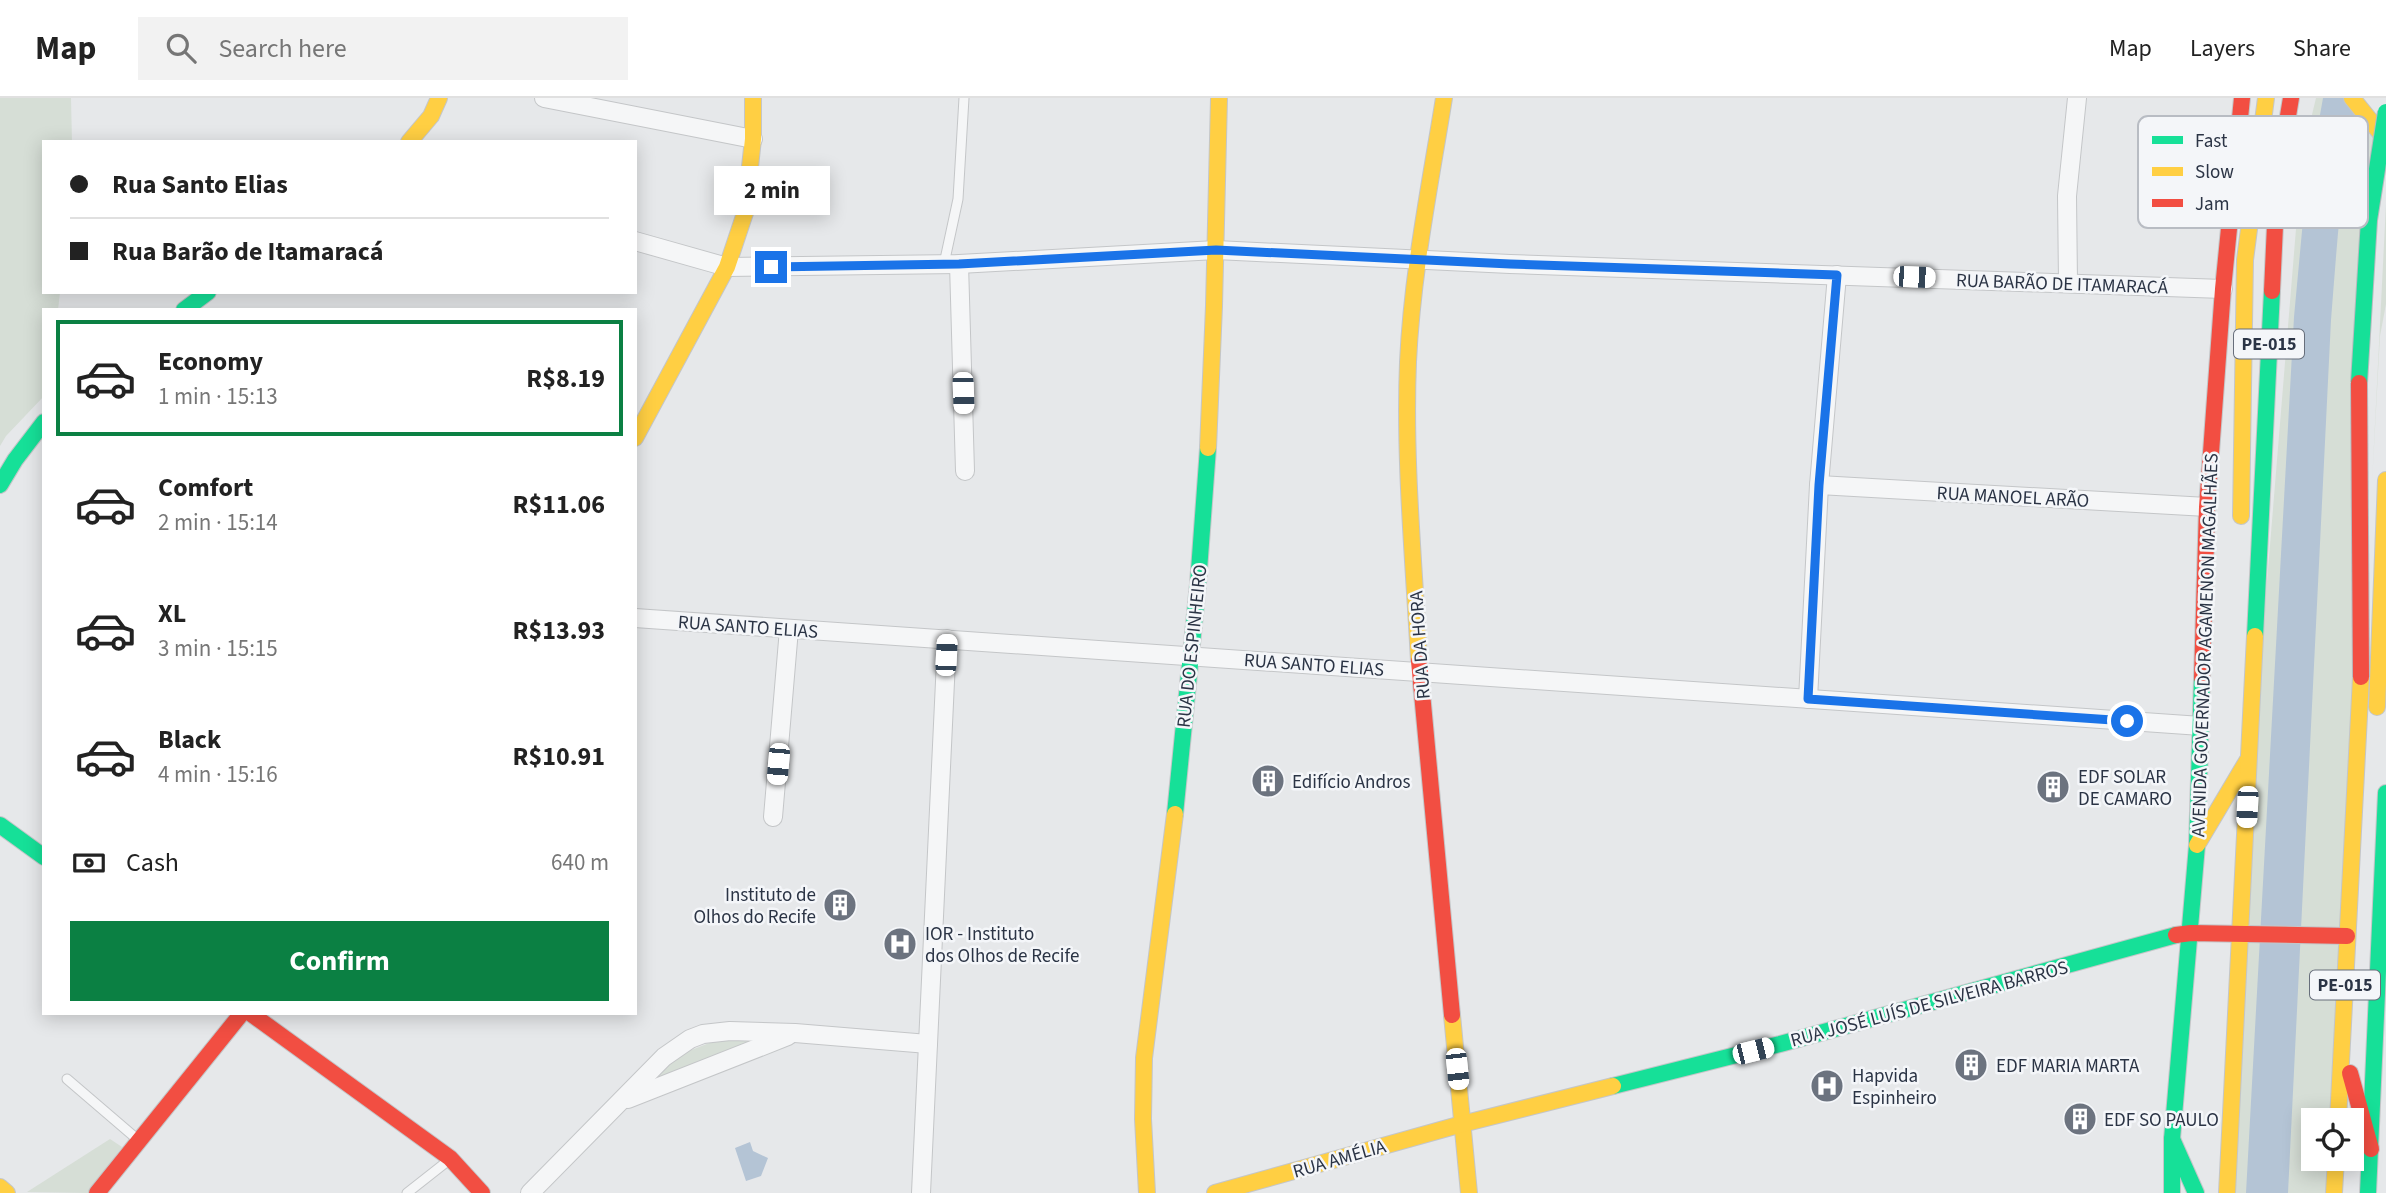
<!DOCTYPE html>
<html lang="en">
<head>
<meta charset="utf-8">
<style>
	:root { --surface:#fff; --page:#f2f2f2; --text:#222; --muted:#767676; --line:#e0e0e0; --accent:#0b8043 }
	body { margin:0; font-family:"Source Sans 3",sans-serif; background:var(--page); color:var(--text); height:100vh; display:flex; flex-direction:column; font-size:26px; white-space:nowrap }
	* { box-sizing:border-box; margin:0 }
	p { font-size:23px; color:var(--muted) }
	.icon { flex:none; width:38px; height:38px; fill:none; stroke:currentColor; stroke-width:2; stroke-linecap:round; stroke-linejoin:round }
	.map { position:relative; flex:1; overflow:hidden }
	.sheet { position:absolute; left:42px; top:210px; width:595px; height:707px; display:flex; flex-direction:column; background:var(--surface); border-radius:0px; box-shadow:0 4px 18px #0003 }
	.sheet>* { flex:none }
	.top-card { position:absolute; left:42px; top:42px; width:595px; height:154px; border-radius:0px; box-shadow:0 4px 18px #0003; display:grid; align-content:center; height:154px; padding:0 28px; background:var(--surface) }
	.controls { position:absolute; left:2301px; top:1010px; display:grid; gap:14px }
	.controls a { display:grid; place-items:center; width:63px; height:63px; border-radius:0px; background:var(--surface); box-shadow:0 4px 18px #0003; font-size:35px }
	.end { position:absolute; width:32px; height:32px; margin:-16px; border:9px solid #1a73e8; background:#fff; box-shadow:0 0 0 4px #fff }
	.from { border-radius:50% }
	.bubble { position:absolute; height:49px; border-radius:0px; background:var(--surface); box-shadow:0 4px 18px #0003; font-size:23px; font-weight:700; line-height:49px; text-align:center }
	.car { position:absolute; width:21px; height:42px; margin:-21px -10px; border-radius:9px; box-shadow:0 0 5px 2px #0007; background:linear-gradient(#fff 24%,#345 0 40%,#fff 0 76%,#345 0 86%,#fff 0) }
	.top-card b { display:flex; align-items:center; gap:24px; height:66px; font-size:26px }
	.top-card b+b { border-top:2px solid var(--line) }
	.top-card i { width:18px; height:18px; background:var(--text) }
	ul { padding:12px 0 0; list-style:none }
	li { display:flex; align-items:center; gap:21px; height:116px; margin:0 14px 10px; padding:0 14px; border:4px solid transparent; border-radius:0px }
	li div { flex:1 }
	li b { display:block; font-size:26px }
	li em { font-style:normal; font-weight:700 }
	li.active { border-color:var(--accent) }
	li>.icon { width:63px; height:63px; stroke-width:1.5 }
	.pay { display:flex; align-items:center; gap:18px; height:77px; padding:0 28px; font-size:26px }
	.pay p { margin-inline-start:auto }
	.button { display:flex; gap:14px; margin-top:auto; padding:14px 28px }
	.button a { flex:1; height:80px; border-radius:0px; background:var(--accent); color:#fff; font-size:28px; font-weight:700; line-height:80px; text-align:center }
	header { display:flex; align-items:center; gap:42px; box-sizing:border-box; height:98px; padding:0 35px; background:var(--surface); border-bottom:2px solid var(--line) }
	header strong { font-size:33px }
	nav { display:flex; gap:38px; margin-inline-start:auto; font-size:24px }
	.search { width:490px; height:63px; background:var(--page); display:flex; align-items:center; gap:18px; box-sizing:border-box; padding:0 24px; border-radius:0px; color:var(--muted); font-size:26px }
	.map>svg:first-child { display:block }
	.green { fill:#d6ded6 }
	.water { fill:#b4c4d5 }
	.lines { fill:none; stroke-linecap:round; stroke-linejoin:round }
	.lane-casing { stroke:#c4c6c8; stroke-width:11 }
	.street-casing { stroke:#c4c6c8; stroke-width:20 }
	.fast-casing { stroke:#c4c6c8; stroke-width:18 }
	.slow-casing { stroke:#c4c6c8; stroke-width:18 }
	.jam-casing { stroke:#c4c6c8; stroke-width:18 }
	.lane { stroke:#f5f6f7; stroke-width:9 }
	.street { stroke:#f5f6f7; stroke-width:18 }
	.fast { stroke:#16e098; stroke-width:16 }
	.slow { stroke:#ffcf43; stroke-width:16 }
	.jam { stroke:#f24e42; stroke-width:16 }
	.fast-bridge-casing { stroke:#b8bbbf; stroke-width:18; stroke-linecap:butt }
	.jam-bridge-casing { stroke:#b8bbbf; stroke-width:18; stroke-linecap:butt }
	.fast-bridge { stroke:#16e098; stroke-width:16 }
	.jam-bridge { stroke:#f24e42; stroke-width:16 }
	.route { stroke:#1a73e8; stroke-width:9 }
	.labels { text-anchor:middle; stroke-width:5; stroke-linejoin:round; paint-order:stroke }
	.shield { fill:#f4f6f9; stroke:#676e7b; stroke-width:2 }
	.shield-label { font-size:18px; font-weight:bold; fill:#2b3445 }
	.street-label { font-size:19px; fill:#2b3445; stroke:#f4f6f9 }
	.poi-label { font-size:19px; fill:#2b3445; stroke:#f4f6f9; text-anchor:start }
	.key { fill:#f4f6f9; stroke:#b8bcc3; stroke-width:2 }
	.key-label { font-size:19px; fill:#2b3445 }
</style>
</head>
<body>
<header>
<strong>Map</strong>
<div class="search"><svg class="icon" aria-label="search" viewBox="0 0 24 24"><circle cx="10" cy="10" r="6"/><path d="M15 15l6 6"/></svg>Search here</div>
<nav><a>Map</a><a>Layers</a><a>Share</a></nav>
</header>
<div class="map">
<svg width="2386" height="1095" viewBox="0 0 2386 1095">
	<rect width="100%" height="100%" fill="#e6e8ea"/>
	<g class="green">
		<path d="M0,0h71l1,44h-28v150h16l-2,18h-14v86l-38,40 -6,10z"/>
		<path d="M2316,0h36l34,42 -18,95 -30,885h-24v38l22,1 -2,34h-106l38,-599 36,-438z"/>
		<path d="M2386,106v100l-6,32 -8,148z"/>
		<path d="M786,937l-156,65 38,-41 57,-22z"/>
		<path d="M110,1041l12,8 -34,46 -61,-1z"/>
	</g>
	<g class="water">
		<path d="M2323,0h36c-18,73 -22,148 -28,222l-43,873h-42l48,-876 11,-118z"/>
		<path d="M750,1044l3,9 15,7 -7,18 -15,5 -11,-33z"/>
	</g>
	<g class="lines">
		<defs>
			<g id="lane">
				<path d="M944,166l14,-65 6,-101"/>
				<path d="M67,981l70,60"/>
				<path d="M407,1095l42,-33"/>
			</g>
			<g id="street">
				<path d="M544,0l209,41"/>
				<path d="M635,143l92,26 232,-3 257,-14 294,14 713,25"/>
				<path d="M959,166l6,207"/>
				<path d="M2068,184l-1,-86 10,-98"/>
				<path d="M1819,387l388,22"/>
				<path d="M635,520l1566,108"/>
				<path d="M1808,601l11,-214 18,-210"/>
				<path d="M773,719l16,-188"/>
				<path d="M628,1001l160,-63"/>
				<path d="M530,1095l134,-136 26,-18 13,-5 27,-3 65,2 133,11"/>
				<path d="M921,1095l26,-554"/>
			</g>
			<g id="fast">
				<path d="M184,212l24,-18"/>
				<path d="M0,387l15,-25 29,-38"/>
				<path d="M2255,538l17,-345"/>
				<path d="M1175,716l23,-230 10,-136"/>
				<path d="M0,727l44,32"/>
				<path d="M1613,988l167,-42 396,-109"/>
				<path d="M2172,1041l24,54"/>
				<path d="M2172,1095v-54l25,-294 5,-167"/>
				<path d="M2368,1095l18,-400"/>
			</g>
			<g id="slow">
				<path d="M2352,0l34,42"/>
				<path d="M409,44l22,-26 8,-18"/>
				<path d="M635,340l92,-171 18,-54 8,-74v-41"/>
				<path d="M1208,350l6,-142 5,-208"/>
				<path d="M2241,418l4,-256 21,-162"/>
				<path d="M1419,563c-5,-99 -15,-199 -11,-299 4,-88 22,-177 36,-264"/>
				<path d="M2377,609l9,-227"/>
				<path d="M2197,747l50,-84"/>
				<path d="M1452,917l17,178"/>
				<path d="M2338,1022l23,-443"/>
				<path d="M0,1089l7,6"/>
				<path d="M1147,1095l-4,-74 1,-61 31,-244"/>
				<path d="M1215,1095l247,-69 151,-38"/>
				<path d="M2227,1095l28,-557"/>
				<path d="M2334,1095l2,-35"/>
			</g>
			<g id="jam">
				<path d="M2272,193l5,-109 14,-84"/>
				<path d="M1419,563l33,354"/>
				<path d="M2202,580l5,-171 16,-218 19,-191"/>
				<path d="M2176,837l15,-2 156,3"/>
				<path d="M250,915l200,145 32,35"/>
				<path d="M2350,975l21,76"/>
				<path d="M97,1095l145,-180"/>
			</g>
		</defs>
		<use href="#lane" class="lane-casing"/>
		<use href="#street" class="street-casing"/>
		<use href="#fast" class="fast-casing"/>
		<use href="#slow" class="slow-casing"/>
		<use href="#jam" class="jam-casing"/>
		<use href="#lane" class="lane"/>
		<use href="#street" class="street"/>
		<use href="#fast" class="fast"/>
		<use href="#slow" class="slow"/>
		<use href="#jam" class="jam"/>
		<defs>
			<path id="fast-bridge" d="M2359,285l10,-163 17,-108"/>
			<path id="jam-bridge" d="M2359,285l2,294"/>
		</defs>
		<use href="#fast-bridge" class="fast-bridge-casing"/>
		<use href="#jam-bridge" class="jam-bridge-casing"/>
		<use href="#fast-bridge" class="fast-bridge"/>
		<use href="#jam-bridge" class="jam-bridge"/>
	</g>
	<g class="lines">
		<path class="route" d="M771,169l188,-3 257,-14 294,14 327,11 -18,210 -11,214 319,22"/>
	</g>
	<defs>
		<symbol id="building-disc" viewBox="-11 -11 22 22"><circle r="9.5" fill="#6c737f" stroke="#f4f6f9"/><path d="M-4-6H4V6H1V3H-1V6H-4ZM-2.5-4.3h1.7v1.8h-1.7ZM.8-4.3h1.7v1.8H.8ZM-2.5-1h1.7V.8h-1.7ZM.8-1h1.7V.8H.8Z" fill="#fff"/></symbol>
		<symbol id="hospital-disc" viewBox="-11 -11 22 22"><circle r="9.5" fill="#6c737f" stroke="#f4f6f9"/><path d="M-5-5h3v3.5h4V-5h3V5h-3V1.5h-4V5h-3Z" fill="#fff"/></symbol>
	</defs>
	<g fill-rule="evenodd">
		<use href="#building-disc" x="1249" y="664" width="38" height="38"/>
		<use href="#building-disc" x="2034" y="670" width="38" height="38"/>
		<use href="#building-disc" x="821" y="788" width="38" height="38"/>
		<use href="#hospital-disc" x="881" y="827" width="38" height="38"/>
		<use href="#building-disc" x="1952" y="948" width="38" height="38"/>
		<use href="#hospital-disc" x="1808" y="969" width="38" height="38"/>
		<use href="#building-disc" x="2061" y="1002" width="38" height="38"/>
	</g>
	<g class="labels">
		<g class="shield">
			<rect x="2234" y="231.5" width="70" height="29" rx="5"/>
			<rect x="2310" y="872.5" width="70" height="29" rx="5"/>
		</g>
		<g class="shield-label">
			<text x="2269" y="252">PE-015</text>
			<text x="2345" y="893">PE-015</text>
		</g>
		<g class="street-label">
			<text transform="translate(2062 185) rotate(2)" y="7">RUA BARÃO DE ITAMARACÁ</text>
			<text transform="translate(2013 398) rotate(3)" y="7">RUA MANOEL ARÃO</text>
			<text transform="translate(748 528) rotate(4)" y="7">RUA SANTO ELIAS</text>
			<text transform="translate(1419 547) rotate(-94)" y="7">RUA DA HORA</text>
			<text transform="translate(2204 547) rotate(-88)" y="7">AVENIDA GOVERNADOR AGAMENON MAGALHÃES</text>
			<text transform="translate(1191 548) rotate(-84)" y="7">RUA DO ESPINHEIRO</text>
			<text transform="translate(1314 566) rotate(4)" y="7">RUA SANTO ELIAS</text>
			<text transform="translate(1929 905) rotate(-15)" y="7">RUA JOSÉ LUÍS DE SILVEIRA BARROS</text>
			<text transform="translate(1339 1060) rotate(-16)" y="7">RUA AMÉLIA</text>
		</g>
		<g class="poi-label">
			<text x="2078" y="685">EDF SOLAR<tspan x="2078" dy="22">DE CAMARO</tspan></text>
			<text x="1292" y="690">Edifício Andros</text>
			<text x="816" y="803" text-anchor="end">Instituto de<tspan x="816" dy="22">Olhos do Recife</tspan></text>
			<text x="925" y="842">IOR - Instituto<tspan x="925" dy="22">dos Olhos de Recife</tspan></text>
			<text x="1996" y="974">EDF MARIA MARTA</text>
			<text x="1852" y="984">Hapvida<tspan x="1852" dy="22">Espinheiro</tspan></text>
			<text x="2104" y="1028">EDF SO PAULO</text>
		</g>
	</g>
	<rect x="2138" y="18" width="230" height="112" rx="10" class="key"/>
	<rect x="2152" y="38" width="31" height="8" fill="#16e098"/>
	<rect x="2152" y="69" width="31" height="9" fill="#ffcf43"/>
	<rect x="2152" y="101" width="31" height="8" fill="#f24e42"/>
	<g class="key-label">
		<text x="2195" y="49">Fast</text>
		<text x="2195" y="80">Slow</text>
		<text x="2195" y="112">Jam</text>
	</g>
</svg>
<div class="controls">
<a><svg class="icon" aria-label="locate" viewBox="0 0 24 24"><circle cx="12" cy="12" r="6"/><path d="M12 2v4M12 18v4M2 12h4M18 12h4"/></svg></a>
</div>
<i class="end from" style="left:2127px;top:623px"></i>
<i class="end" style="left:771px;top:169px"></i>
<div class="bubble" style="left:714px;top:68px;width:116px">2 min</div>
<i class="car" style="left:1914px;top:179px;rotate:92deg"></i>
<i class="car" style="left:963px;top:295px;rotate:178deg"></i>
<i class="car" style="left:946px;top:557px;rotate:3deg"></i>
<i class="car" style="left:778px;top:666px;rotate:185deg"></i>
<i class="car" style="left:2247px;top:709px;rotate:183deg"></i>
<i class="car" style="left:1753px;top:953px;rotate:76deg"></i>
<i class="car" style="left:1457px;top:971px;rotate:174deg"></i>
<div class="top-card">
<b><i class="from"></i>Rua Santo Elias</b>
<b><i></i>Rua Barão de Itamaracá</b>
</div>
<section class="sheet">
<ul>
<li class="active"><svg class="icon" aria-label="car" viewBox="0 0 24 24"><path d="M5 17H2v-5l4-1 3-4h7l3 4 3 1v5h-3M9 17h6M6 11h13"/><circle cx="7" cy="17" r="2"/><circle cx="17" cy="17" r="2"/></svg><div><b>Economy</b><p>1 min · 15:13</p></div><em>R$8.19</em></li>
<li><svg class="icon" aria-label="car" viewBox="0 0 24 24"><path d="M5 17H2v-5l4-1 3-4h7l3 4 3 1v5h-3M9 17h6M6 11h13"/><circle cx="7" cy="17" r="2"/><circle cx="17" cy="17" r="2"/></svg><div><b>Comfort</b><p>2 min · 15:14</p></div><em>R$11.06</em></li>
<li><svg class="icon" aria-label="car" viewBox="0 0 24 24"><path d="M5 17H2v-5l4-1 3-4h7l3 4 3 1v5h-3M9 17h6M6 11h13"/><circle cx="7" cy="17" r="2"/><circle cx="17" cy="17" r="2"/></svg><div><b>XL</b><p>3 min · 15:15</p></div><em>R$13.93</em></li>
<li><svg class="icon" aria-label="car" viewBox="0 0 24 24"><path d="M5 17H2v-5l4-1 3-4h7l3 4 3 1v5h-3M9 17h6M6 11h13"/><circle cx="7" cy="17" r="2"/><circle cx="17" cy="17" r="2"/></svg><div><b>Black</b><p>4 min · 15:16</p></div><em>R$10.91</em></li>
</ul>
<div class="pay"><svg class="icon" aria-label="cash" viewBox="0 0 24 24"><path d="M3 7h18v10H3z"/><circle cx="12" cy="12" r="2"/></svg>Cash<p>640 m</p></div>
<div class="button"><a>Confirm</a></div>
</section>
</div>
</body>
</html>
